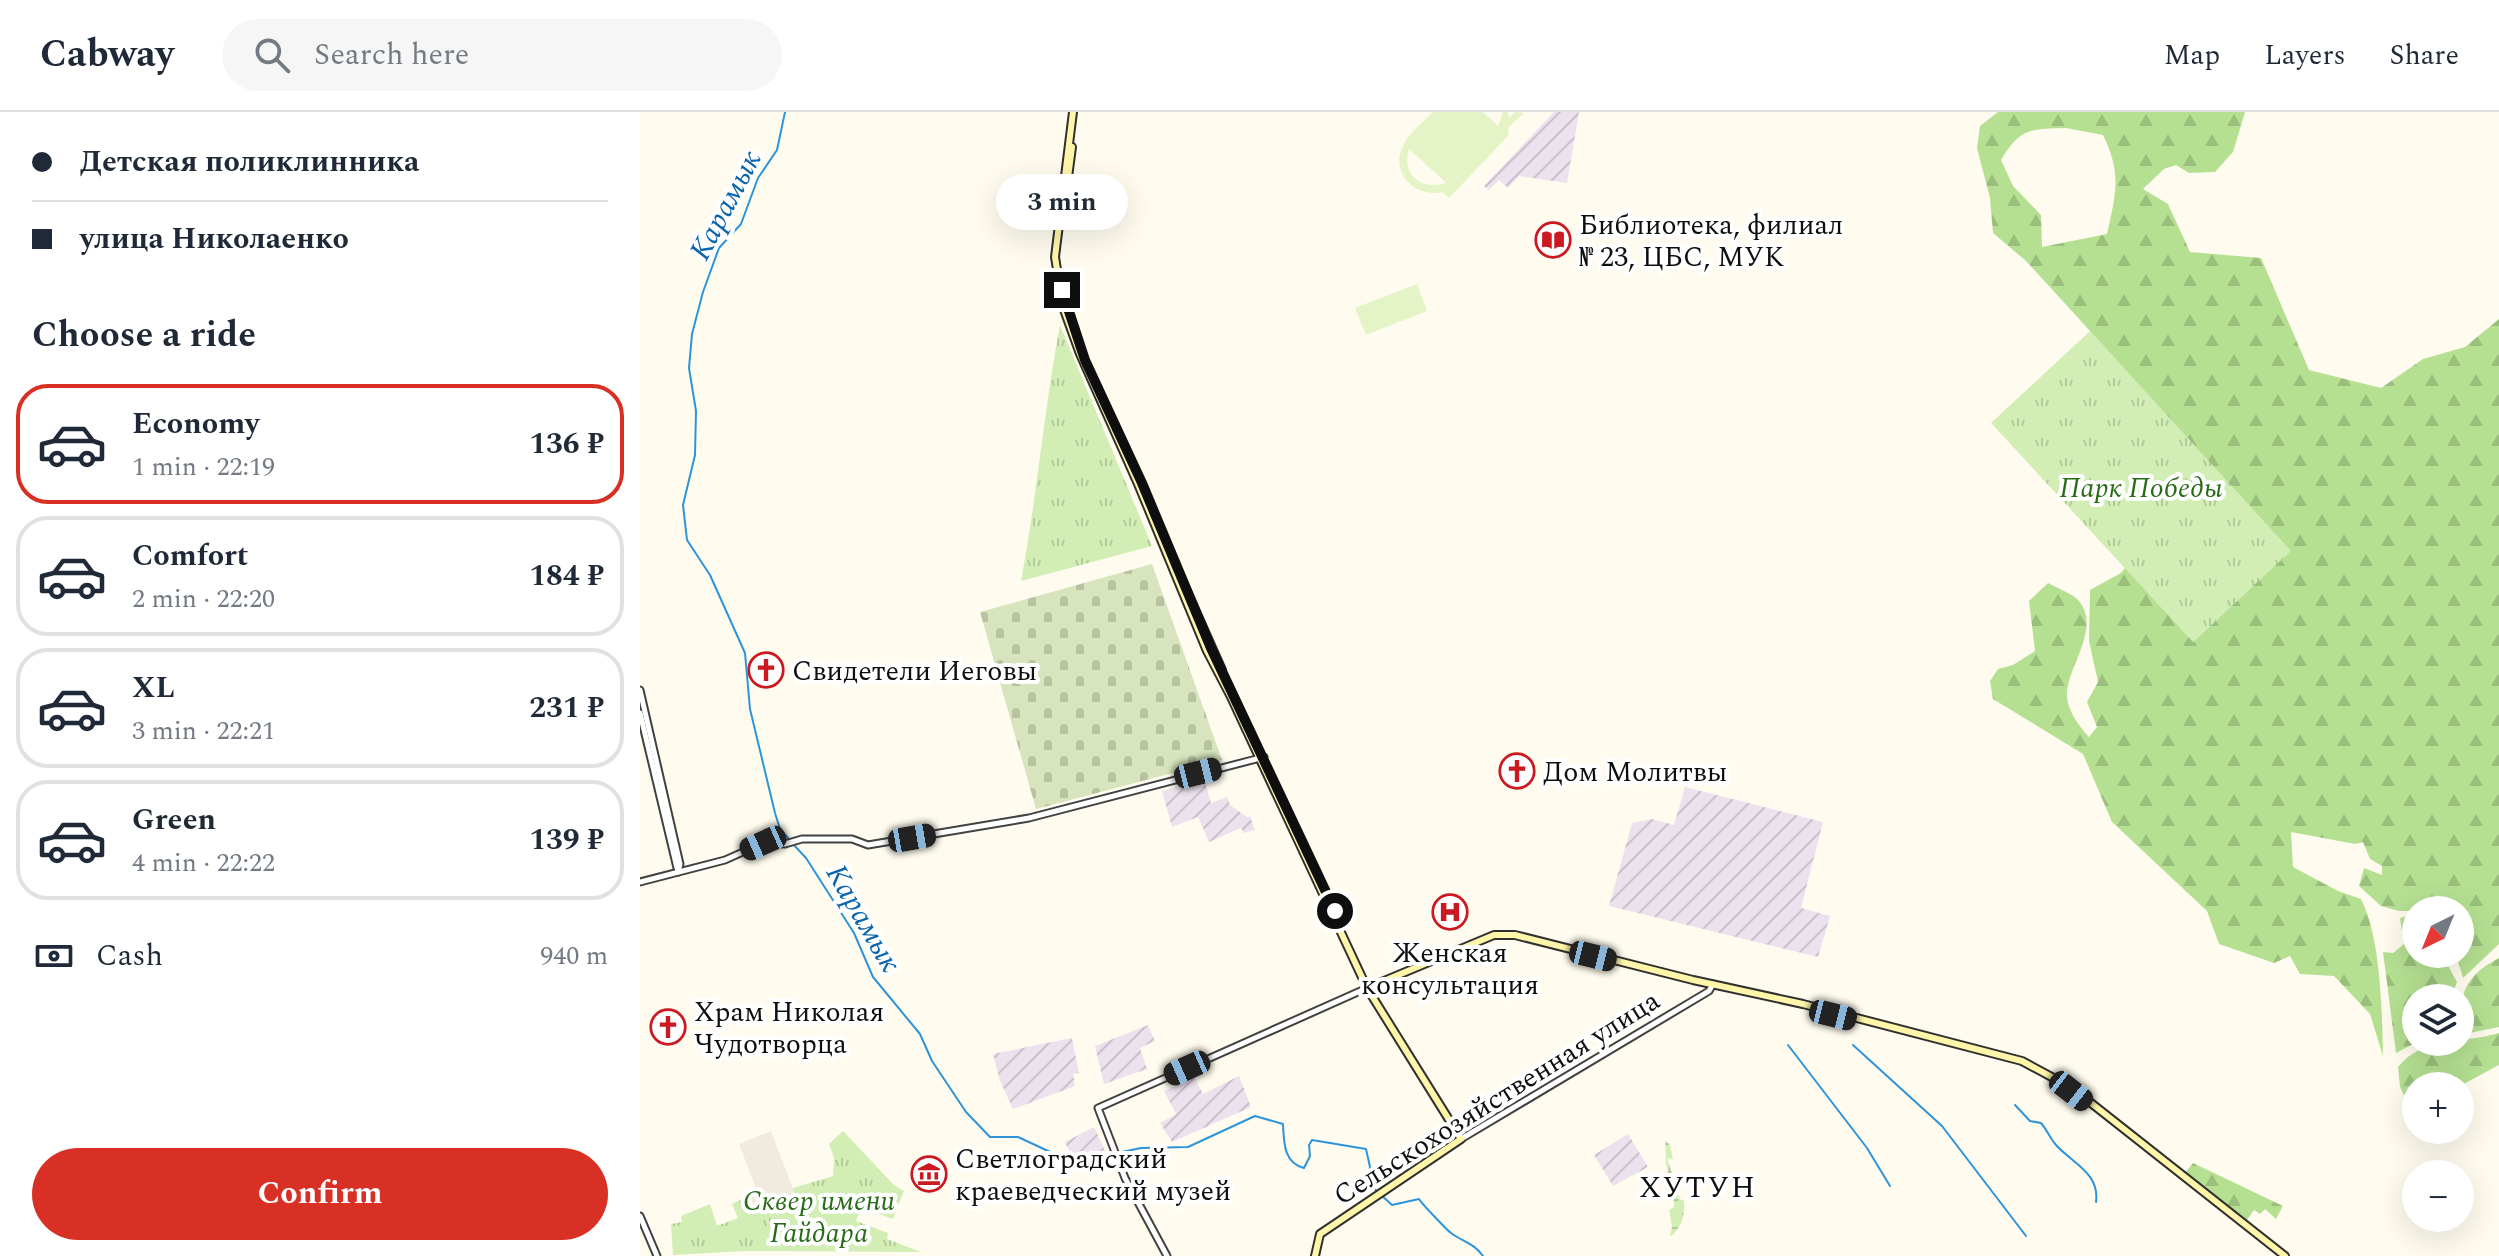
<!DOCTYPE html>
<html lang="en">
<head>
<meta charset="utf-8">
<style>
	:root { --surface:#fff; --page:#f6f6f7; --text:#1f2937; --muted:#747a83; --line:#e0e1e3; --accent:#d93025 }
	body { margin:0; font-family:Spectral,serif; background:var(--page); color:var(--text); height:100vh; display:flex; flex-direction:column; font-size:30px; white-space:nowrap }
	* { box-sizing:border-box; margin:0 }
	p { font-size:26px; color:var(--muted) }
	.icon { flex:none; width:44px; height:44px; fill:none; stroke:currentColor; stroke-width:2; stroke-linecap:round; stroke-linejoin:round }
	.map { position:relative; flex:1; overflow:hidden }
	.panel { display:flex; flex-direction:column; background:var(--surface); width:640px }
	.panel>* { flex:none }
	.guide { display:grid; align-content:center; height:176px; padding:0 32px; background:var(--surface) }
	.needle { width:52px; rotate:223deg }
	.tools { position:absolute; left:1762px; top:784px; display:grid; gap:16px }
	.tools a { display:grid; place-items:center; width:72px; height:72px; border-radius:50%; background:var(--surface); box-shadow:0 8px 32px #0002; font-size:40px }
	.end { position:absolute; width:36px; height:36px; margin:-18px; border:10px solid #0e0e0e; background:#fff; box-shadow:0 0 0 4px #fff }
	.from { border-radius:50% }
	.bubble { position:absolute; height:56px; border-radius:28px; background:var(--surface); box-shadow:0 8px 32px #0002; font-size:26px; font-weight:700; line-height:56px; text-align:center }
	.car { position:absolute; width:24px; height:48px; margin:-24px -12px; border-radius:10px; box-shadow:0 0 6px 2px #0007; background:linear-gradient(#222 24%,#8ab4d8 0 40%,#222 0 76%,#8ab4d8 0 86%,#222 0) }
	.guide b { display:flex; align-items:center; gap:28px; height:76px; font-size:30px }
	.guide b+b { border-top:2px solid var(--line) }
	.guide i { width:20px; height:20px; background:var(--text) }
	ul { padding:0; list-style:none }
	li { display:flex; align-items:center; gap:24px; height:120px; margin:0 16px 12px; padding:0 16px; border:4px solid var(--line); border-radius:32px }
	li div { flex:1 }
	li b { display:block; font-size:30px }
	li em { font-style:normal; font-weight:700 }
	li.on { border-color:var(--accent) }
	li>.icon { width:72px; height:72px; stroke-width:1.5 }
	h2 { padding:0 32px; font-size:36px; line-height:96px }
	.pay { display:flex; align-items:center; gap:20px; height:88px; padding:0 32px; font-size:30px }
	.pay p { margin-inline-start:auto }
	.action { display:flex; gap:16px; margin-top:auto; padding:16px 32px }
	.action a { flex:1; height:92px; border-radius:48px; background:var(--accent); color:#fff; font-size:32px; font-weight:700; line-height:92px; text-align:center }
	header { display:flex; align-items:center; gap:48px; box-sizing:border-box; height:112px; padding:0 40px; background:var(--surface); border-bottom:2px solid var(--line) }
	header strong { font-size:38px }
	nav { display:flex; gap:44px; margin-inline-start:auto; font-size:28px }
	.search { width:560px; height:72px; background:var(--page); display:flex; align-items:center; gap:20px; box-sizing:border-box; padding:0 28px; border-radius:44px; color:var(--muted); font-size:30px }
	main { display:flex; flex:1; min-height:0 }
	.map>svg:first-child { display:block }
	.industrial { fill:url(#industrial-furrows) }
	.grass { fill:url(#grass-tufts) }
	.forest { fill:url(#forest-firs); fill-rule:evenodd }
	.wetland { fill:url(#wetland-marsh) }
	.cemetery { fill:url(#cemetery-stones) }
	.pitch { fill:#e4f4c7; fill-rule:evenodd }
	.plaza { fill:#f0ebdd }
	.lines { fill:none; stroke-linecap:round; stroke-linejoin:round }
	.stream { stroke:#2e94da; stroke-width:2 }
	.tertiary-casing { stroke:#414141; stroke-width:9 }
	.secondary-casing { stroke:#303030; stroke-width:10 }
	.tertiary { stroke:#fff; stroke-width:5 }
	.secondary { stroke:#fff6aa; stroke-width:6 }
	.route { stroke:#0e0e0e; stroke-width:10 }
	.labels { text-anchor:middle; stroke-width:8; stroke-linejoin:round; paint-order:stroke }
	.poi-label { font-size:28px; fill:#0e0e0e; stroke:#fff; text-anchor:start }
	.park-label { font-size:28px; font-style:italic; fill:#296c18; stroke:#fff }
	.street-label { font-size:28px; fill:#0e0e0e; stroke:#fff }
	.water-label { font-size:30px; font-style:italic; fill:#0b65ac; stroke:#fff }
	.neighbourhood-label { font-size:30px; letter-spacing:2px; fill:#0e0e0e; stroke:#fff }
</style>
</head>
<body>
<header>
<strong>Cabway</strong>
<div class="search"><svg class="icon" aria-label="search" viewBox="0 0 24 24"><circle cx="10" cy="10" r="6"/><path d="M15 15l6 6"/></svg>Search here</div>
<nav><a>Map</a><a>Layers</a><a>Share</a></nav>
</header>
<main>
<section class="panel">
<div class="guide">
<b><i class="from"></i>Детская поликлинника</b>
<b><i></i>улица Николаенко</b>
</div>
<h2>Choose a ride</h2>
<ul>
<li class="on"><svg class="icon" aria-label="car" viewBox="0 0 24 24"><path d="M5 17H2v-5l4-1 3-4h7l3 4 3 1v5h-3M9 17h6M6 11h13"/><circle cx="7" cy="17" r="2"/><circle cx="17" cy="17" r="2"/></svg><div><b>Economy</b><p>1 min · 22:19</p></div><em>136 ₽</em></li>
<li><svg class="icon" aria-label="car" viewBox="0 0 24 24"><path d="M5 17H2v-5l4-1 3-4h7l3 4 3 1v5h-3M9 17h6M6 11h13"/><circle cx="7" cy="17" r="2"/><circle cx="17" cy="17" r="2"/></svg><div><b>Comfort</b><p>2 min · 22:20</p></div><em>184 ₽</em></li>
<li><svg class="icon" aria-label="car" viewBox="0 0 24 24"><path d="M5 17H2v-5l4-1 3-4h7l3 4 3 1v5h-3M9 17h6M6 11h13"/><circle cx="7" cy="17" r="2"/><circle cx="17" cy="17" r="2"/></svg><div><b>XL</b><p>3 min · 22:21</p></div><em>231 ₽</em></li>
<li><svg class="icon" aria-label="car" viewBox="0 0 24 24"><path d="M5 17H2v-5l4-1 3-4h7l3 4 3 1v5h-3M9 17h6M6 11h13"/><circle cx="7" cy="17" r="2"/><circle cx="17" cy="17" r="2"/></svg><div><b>Green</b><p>4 min · 22:22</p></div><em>139 ₽</em></li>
</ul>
<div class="pay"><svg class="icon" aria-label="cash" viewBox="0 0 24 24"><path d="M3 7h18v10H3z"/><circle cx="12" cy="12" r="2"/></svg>Cash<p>940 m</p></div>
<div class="action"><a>Confirm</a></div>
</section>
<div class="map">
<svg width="1859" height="1144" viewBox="0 0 1859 1144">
	<defs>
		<pattern id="industrial-furrows" width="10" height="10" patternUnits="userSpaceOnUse" patternTransform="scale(2)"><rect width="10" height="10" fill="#ece2ee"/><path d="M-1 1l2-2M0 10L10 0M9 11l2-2" fill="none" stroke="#c9c1cb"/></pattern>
		<pattern id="grass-tufts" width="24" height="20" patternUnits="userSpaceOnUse" patternTransform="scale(2)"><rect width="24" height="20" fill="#d2eeb4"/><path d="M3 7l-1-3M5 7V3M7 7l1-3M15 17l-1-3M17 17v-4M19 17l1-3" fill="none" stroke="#b3cb9a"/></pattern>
		<pattern id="forest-firs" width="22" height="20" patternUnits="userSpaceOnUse" patternTransform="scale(2)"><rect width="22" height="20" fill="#b5e092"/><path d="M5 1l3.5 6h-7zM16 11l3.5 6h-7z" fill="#9abf7d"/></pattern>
		<pattern id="wetland-marsh" width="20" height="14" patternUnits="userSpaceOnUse" patternTransform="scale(2)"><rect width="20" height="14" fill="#d2eeb4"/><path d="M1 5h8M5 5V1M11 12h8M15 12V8" fill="none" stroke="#b3cb9a"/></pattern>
		<pattern id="cemetery-stones" width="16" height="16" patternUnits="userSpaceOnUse" patternTransform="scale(2)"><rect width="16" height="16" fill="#d7e4bd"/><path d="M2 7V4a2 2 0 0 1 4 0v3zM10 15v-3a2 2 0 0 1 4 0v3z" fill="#b7c2a1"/></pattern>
	</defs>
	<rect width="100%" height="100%" fill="#fffcef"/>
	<g class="industrial">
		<path d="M914,0h25l-12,71 -48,-7 -11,12 -9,-8 -10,10 -5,-4z"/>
		<path d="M564,667l7,24 16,-6 3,8 17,12 3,-1 5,14 -11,3 -3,-5 -32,14 -11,-25 -26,10 -10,-36z"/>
		<path d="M1045,675l138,35 -22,86 29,8 -12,41 -209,-51 23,-83 20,-4 22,6z"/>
		<path d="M508,913l7,16 -15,7 7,21 -43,15 -9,-38z"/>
		<path d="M432,926l7,35 -6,1 2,12 -62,23 -13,-28 -7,-27z"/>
		<path d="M599,964l12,31 -79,35 -12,-19 16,-9 -12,-23 30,-14 9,17z"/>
		<path d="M454,1015l13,28h-36l-6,-13z"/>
		<path d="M988,1022l20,33 -35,19 -19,-31z"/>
	</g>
	<g class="grass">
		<path d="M420,213l92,221 -131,35c16,-85 23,-171 39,-256z"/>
		<path d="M1450,219l202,220 -99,91 -202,-219z"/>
		<path d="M203,1019l51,54 10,6 -11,28 -32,-12 -5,14 32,12 -1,6 34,13 -177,-1 -71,4 -2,-31 11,-2 -1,-6 29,-12 7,22 21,-8 -6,-14 8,-4 9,12 41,-23 43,-13 1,-18 -5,-14z"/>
	</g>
	<g class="forest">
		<path d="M1358,0h247l-12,40 -18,20 -26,1 -13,-8 -12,4 -21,20 25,15 22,48 71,6 48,112 72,18 42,-29 42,-12 34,-28v625l-36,34 -7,-24h4v-44l-61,1 -18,-5 -22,-20 5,-18 18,7v-9l-12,-7 -7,-17 -8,2 -64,-12 2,35 45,24 23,8c20,40 21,111 22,157l-13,-42 -36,-38 -34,-2 -10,-18 -16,7 -55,-19 -12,-33 -95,-89 -29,-68 -90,-55 -3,-18 8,-12 15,-4 22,-14 -6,-50 19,-18c9,5 20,9 28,15 28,26 -8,67 -9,95 -1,16 12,33 22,44l8,-10 -10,-25 11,-20 -9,-41 1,-51 31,-17 4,-5 68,74 98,-91 -265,-290 -33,-28 -3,-35 -13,-50 3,-22zM1426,16l37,7c19,39 13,58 4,99l-65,13 -1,-32 -28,-29 -12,-26c19,-32 29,-31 65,-32z"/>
		<path d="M1768,804l8,3v35h30l1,10 10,18 -6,16h-35l1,44 -21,11 -13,-101 10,1 11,-9 -4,-26z"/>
		<path d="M1859,846v69l-39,8c0,-39 1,-57 39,-77z"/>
		<path d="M1859,921v32l-39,21h-44v23l-5,1 -11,-23 -2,-20c26,-32 66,-23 101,-34z"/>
		<path d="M1553,1051l90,43 -7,13 -11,-10 -5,5 -6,-4 -7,10 -62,-47z"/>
	</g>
	<path class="wetland" d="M1025,1028l5,5 3,14 -6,-1 13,41 4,2c1,14 -2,27 -14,36l2,-10 -3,-17 5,-3v-4l-8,-40z"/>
	<path class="cemetery" d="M512,452l70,196 -186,49 -56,-197z"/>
	<g class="pitch">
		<path d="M793,0h50l15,14 5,-14h5l1,6 6,-6 9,1 -16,15 1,7 -60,63 -7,-6c-26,6 -53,-19 -39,-46 6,-13 20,-24 30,-34zM769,37l36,33v1c-24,8 -44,-9 -36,-34z"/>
		<path d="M777,172l10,27 -61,24 -11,-27z"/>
	</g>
	<path class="plaza" d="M131,1019l24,63 -40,15 -6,-15 8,-3 -18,-47z"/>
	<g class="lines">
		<g class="stream">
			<path d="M145,0l-8,38 -19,28 -17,46 -22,24 -16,44 -11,42 -3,34 7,43 -1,44 -12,50 4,35 23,35 35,78 5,56 25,104 5,16 9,10"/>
			<path d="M153,732l13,14 48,75 19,44 47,57 12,27 34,51 24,25h28l43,20 27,2 53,-11 47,-1 67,-31 28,8c1,17 0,39 21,44l6,-12 -1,-11 3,-5 54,9 4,18 -3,15 25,23 27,-6c3,5 28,31 32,34 12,9 23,10 32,23"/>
			<path d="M1148,933l79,103 23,38"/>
			<path d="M1213,933l89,81 84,110"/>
			<path d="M1375,993l15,16 11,2c6,7 9,15 15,22 16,18 44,28 40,57"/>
		</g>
		<defs>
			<g id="tertiary">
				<path d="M0,578l40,174 -2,8"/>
				<path d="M0,601l37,155"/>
				<path d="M0,770l85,-22 38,-17 22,1 17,-5h50l16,6 161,-27 235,-61"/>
				<path d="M821,1027l248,-148 4,-7"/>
				<path d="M0,1104l17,40"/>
				<path d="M527,1144l-42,-78 -27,-70 269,-120"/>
			</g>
			<g id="secondary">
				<path d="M433,0l-18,145 8,50 17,47 58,130 69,167 23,44 137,293 94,151 -141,95 -5,22"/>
				<path d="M423,103l9,-68"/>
				<path d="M546,477l36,81"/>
				<path d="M727,876l127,-53h21l178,45 110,24 219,57 50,27 213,168"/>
			</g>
		</defs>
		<use href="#tertiary" class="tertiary-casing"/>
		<use href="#secondary" class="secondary-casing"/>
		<use href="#tertiary" class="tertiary"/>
		<use href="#secondary" class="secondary"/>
	</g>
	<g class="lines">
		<path class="route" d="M422,178l23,70 57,123 69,165 124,263"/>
	</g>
	<defs>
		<symbol id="library-ring" viewBox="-11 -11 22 22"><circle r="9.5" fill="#fff" stroke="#cc1820" stroke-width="1.5"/><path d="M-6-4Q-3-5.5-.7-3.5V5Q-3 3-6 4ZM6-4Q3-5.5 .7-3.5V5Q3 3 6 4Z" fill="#cc1820"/></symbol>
		<symbol id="church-ring" viewBox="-11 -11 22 22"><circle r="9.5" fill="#fff" stroke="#cc1820" stroke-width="1.5"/><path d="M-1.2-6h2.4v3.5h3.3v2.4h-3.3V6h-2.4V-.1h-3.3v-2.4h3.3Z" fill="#cc1820"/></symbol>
		<symbol id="hospital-ring" viewBox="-11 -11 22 22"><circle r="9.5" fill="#fff" stroke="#cc1820" stroke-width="1.5"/><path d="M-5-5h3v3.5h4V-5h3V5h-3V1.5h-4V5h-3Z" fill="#cc1820"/></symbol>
		<symbol id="museum-ring" viewBox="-11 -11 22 22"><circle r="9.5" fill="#fff" stroke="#cc1820" stroke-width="1.5"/><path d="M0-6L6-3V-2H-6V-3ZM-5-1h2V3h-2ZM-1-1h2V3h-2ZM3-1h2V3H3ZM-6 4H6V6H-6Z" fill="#cc1820"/></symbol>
	</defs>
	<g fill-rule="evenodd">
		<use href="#library-ring" x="893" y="108" width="40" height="40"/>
		<use href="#church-ring" x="106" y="538" width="40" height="40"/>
		<use href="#church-ring" x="857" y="639" width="40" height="40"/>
		<use href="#hospital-ring" x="790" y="780" width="40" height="40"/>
		<use href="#church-ring" x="8" y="895" width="40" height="40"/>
		<use href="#museum-ring" x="269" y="1042" width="40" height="40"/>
	</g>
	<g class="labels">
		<g class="poi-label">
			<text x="939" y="122">Библиотека, филиал<tspan x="939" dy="32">№ 23, ЦБС, МУК</tspan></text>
			<text x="152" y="568">Свидетели Иеговы</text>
			<text x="903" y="669">Дом Молитвы</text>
			<text x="810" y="850" text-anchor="middle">Женская<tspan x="810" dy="32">консультация</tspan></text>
			<text x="54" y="909">Храм Николая<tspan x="54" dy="32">Чудотворца</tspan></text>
			<text x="315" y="1056">Светлоградский<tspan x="315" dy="32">краеведческий музей</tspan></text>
		</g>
		<g class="park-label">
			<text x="1501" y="385">Парк Победы</text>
			<text x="179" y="1098">Сквер имени<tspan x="179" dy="32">Гайдара</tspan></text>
		</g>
		<g class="street-label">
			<text transform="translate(856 985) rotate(-32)" y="10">Сельскохозяйственная улица</text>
		</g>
		<g class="water-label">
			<text transform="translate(85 93) rotate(-62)" y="10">Карамык</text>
			<text transform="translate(224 806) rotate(60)" y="10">Карамык</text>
		</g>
		<g class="neighbourhood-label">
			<text x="1058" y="1085">ХУТУН</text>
		</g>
	</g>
</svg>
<div class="tools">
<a><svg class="needle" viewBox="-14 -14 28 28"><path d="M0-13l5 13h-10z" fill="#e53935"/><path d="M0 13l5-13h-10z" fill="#747a83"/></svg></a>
<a><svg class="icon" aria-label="layers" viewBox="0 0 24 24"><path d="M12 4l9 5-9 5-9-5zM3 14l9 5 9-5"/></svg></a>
<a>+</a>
<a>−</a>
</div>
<i class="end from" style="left:695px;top:799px"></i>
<i class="end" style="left:422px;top:178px"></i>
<div class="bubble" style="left:356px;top:62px;width:132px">3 min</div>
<i class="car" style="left:558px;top:661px;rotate:76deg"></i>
<i class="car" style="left:272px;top:726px;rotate:80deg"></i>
<i class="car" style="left:123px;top:731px;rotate:246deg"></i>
<i class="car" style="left:953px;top:844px;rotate:104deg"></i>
<i class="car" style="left:1193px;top:903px;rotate:104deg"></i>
<i class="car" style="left:547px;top:956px;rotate:246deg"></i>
<i class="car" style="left:1431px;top:979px;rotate:128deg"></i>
</div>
</main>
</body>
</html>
